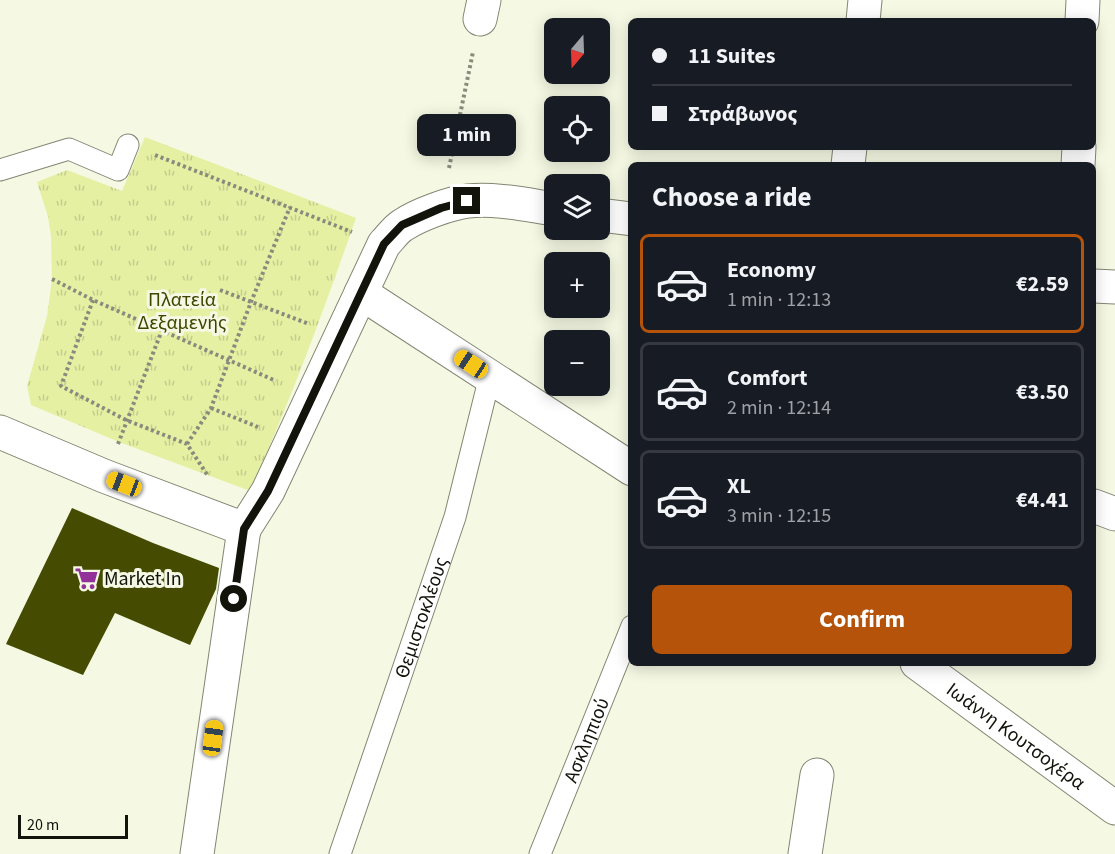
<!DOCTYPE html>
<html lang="en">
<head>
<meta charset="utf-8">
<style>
	:root { --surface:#171b24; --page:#242831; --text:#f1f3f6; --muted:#9ea1a6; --line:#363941; --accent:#b45309 }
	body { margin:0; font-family:"Source Sans 3",sans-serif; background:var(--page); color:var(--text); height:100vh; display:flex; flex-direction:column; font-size:22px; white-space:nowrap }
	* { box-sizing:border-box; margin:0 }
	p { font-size:20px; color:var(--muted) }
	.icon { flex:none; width:33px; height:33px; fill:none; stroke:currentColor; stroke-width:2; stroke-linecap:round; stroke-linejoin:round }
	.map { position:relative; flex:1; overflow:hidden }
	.side { position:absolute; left:628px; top:162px; width:468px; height:504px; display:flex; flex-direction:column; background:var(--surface); border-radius:9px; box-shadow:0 3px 15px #0003 }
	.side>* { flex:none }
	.banner { position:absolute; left:628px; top:18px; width:468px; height:132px; border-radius:9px; box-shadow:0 3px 15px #0003; display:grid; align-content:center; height:132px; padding:0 24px; background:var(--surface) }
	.needle { width:39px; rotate:199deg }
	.buttons { position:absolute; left:544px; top:18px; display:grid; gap:12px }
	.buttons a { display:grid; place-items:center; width:66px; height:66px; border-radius:9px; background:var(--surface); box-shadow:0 3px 15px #0003; font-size:30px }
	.scale { position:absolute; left:18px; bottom:15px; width:110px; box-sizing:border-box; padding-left:6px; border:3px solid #12130b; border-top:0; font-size:16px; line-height:21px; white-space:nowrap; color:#12130b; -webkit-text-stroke:4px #f5f9e3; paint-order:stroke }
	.end { position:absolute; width:27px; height:27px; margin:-14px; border:8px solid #12130b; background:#fff; box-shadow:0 0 0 3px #fff }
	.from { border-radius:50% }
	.bubble { position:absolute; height:42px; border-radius:9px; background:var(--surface); box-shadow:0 3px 15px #0003; font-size:20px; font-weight:700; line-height:42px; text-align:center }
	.car { position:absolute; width:18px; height:36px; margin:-18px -9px; border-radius:8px; box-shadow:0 0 4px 2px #0007; background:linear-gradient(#f5c518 24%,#345 0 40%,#f5c518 0 76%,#345 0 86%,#f5c518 0) }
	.banner b { display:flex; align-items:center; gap:21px; height:57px; font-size:22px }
	.banner b+b { border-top:2px solid var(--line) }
	.banner i { width:15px; height:15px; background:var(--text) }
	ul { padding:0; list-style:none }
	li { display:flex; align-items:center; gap:18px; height:99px; margin:0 12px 9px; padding:0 12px; border:3px solid var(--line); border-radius:9px }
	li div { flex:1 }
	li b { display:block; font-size:22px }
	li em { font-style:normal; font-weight:700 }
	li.current { border-color:var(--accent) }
	li>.icon { width:54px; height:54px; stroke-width:1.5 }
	h2 { padding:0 24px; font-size:27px; line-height:72px }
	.button { display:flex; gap:12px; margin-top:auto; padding:12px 24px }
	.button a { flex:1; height:69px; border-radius:9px; background:var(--accent); color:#fff; font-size:24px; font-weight:700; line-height:69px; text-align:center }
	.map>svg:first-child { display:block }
	.park { fill:url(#park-tufts) }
	.building { fill:#454b00 }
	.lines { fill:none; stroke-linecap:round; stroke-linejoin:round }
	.service-casing { stroke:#838673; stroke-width:23 }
	.minor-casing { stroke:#838673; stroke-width:35 }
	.tertiary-casing { stroke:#838673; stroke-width:35 }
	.path { stroke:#898b7c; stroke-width:4; stroke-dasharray:3 3; stroke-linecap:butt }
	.service { stroke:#fff; stroke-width:21 }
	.minor { stroke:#fff; stroke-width:33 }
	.tertiary { stroke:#fff; stroke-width:33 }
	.route { stroke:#12130b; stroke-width:8 }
	.labels { text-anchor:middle; stroke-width:6; stroke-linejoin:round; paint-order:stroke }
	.park-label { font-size:20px; fill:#404500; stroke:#f5f9e3 }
	.poi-label { font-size:20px; fill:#12130b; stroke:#f5f9e3; text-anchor:start }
	.street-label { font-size:20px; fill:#12130b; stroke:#f5f9e3 }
</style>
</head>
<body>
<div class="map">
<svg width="1115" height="854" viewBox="0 0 1115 854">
	<defs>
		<pattern id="park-tufts" width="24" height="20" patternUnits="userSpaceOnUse" patternTransform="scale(1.5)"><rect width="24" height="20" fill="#e6f0a3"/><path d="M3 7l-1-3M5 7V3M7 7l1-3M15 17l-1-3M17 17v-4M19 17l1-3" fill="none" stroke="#c4cd8b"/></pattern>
	</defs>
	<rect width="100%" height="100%" fill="#f5f9e3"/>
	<path class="park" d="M145,137l211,81c-32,92 -66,184 -106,273l-131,-49 -88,-37 -4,-19 20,-70 5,-37 -1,-43 -3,-19 -11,-35 30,-12 55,21z"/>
	<path class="building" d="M72,508l81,35 66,25 -3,21 -26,56 -75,-32 -32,62 -77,-31z"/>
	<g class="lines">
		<defs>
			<g id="service">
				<path d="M0,170l69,-21 49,21 10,-25"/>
				<path id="s1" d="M340,854l115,-337 35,-141"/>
				<path id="s2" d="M540,854l92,-228"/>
			</g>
			<g id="minor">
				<path d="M480,19l4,-19"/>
				<path d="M863,21l2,-21"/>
				<path d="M1082,21l1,-21"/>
				<path d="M848,165l2,-18"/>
				<path d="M1078,165l1,-18"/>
				<path d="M361,293l271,176"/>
				<path d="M1094,506l21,8"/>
				<path id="s3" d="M917,663l198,145"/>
				<path d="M197,854l47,-325"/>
				<path d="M805,854l12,-79"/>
			</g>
			<g id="tertiary">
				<path d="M600,215l32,4"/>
				<path d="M1094,286l21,1"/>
				<path d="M0,432l104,44 140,53 24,-38 116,-247c6,-6 12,-15 19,-19 15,-10 47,-22 65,-24 28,-3 59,4 87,8"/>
			</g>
		</defs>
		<use href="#service" class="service-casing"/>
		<use href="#minor" class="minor-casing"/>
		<use href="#tertiary" class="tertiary-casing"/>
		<g class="path">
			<path d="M155,155l197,77"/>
			<path d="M449,168l24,-116"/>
			<path d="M52,279l41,21 183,81"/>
			<path d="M220,290l89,34"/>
			<path d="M93,300l-32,86 65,34 61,24 21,32"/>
			<path d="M211,408l47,19"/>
			<path d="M118,444l44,-114"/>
			<path d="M187,444l24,-36 40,-106 39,-95"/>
		</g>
		<use href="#service" class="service"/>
		<use href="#minor" class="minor"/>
		<use href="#tertiary" class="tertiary"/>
	</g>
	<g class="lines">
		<path class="route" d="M234,599l10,-70 24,-38 116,-247 18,-19 39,-17 26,-7"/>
	</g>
	<defs>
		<symbol id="supermarket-bare" viewBox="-9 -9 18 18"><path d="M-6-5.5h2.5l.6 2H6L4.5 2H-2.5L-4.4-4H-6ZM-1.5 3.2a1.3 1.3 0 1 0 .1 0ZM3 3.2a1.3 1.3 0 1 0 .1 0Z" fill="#913199" stroke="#f5f9e3" stroke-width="2.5" paint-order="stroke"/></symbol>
	</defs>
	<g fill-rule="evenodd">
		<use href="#supermarket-bare" x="70" y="562" width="33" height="33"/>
	</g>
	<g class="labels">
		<g class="park-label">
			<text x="182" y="306">Πλατεία<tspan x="182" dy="23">Δεξαμενής</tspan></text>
		</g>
		<g class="poi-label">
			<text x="104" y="585">Market In</text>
		</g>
		<g class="street-label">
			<text dy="7" stroke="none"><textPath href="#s1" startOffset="250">Θεμιστοκλέους</textPath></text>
			<text dy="7" stroke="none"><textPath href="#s3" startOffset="123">Ιωάννη Κουτσοχέρα</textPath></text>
			<text dy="7" stroke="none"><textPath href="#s2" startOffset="123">Ασκληπιού</textPath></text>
		</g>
	</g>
</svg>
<div class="buttons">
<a><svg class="needle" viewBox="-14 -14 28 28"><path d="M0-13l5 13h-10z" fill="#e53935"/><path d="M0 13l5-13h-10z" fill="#9ea1a6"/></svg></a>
<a><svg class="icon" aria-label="locate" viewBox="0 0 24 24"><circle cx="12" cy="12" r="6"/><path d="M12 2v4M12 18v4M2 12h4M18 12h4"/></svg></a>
<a><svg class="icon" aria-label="layers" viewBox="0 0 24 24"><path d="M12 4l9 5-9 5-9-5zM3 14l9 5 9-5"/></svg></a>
<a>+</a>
<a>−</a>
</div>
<div class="scale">20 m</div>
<i class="end from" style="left:234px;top:599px"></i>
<i class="end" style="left:467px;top:201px"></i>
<div class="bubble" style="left:417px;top:114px;width:99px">1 min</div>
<i class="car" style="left:471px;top:364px;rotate:303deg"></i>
<i class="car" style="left:124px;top:484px;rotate:291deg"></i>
<i class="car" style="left:213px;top:738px;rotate:8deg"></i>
<div class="banner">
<b><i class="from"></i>11 Suites</b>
<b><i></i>Στράβωνος</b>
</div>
<section class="side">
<h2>Choose a ride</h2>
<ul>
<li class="current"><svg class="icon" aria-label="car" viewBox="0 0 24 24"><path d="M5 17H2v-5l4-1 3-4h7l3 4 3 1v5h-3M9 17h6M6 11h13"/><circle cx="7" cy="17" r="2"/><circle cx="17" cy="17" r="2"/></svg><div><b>Economy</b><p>1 min · 12:13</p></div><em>€2.59</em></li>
<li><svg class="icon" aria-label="car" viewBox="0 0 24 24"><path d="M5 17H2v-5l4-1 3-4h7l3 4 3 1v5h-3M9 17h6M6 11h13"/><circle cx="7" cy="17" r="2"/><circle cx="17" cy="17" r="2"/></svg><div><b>Comfort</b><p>2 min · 12:14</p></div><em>€3.50</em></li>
<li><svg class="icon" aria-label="car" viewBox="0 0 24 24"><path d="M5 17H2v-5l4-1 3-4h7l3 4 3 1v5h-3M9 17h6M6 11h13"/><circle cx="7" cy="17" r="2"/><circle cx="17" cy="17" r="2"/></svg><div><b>XL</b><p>3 min · 12:15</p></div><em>€4.41</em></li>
</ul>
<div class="button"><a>Confirm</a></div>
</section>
</div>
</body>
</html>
